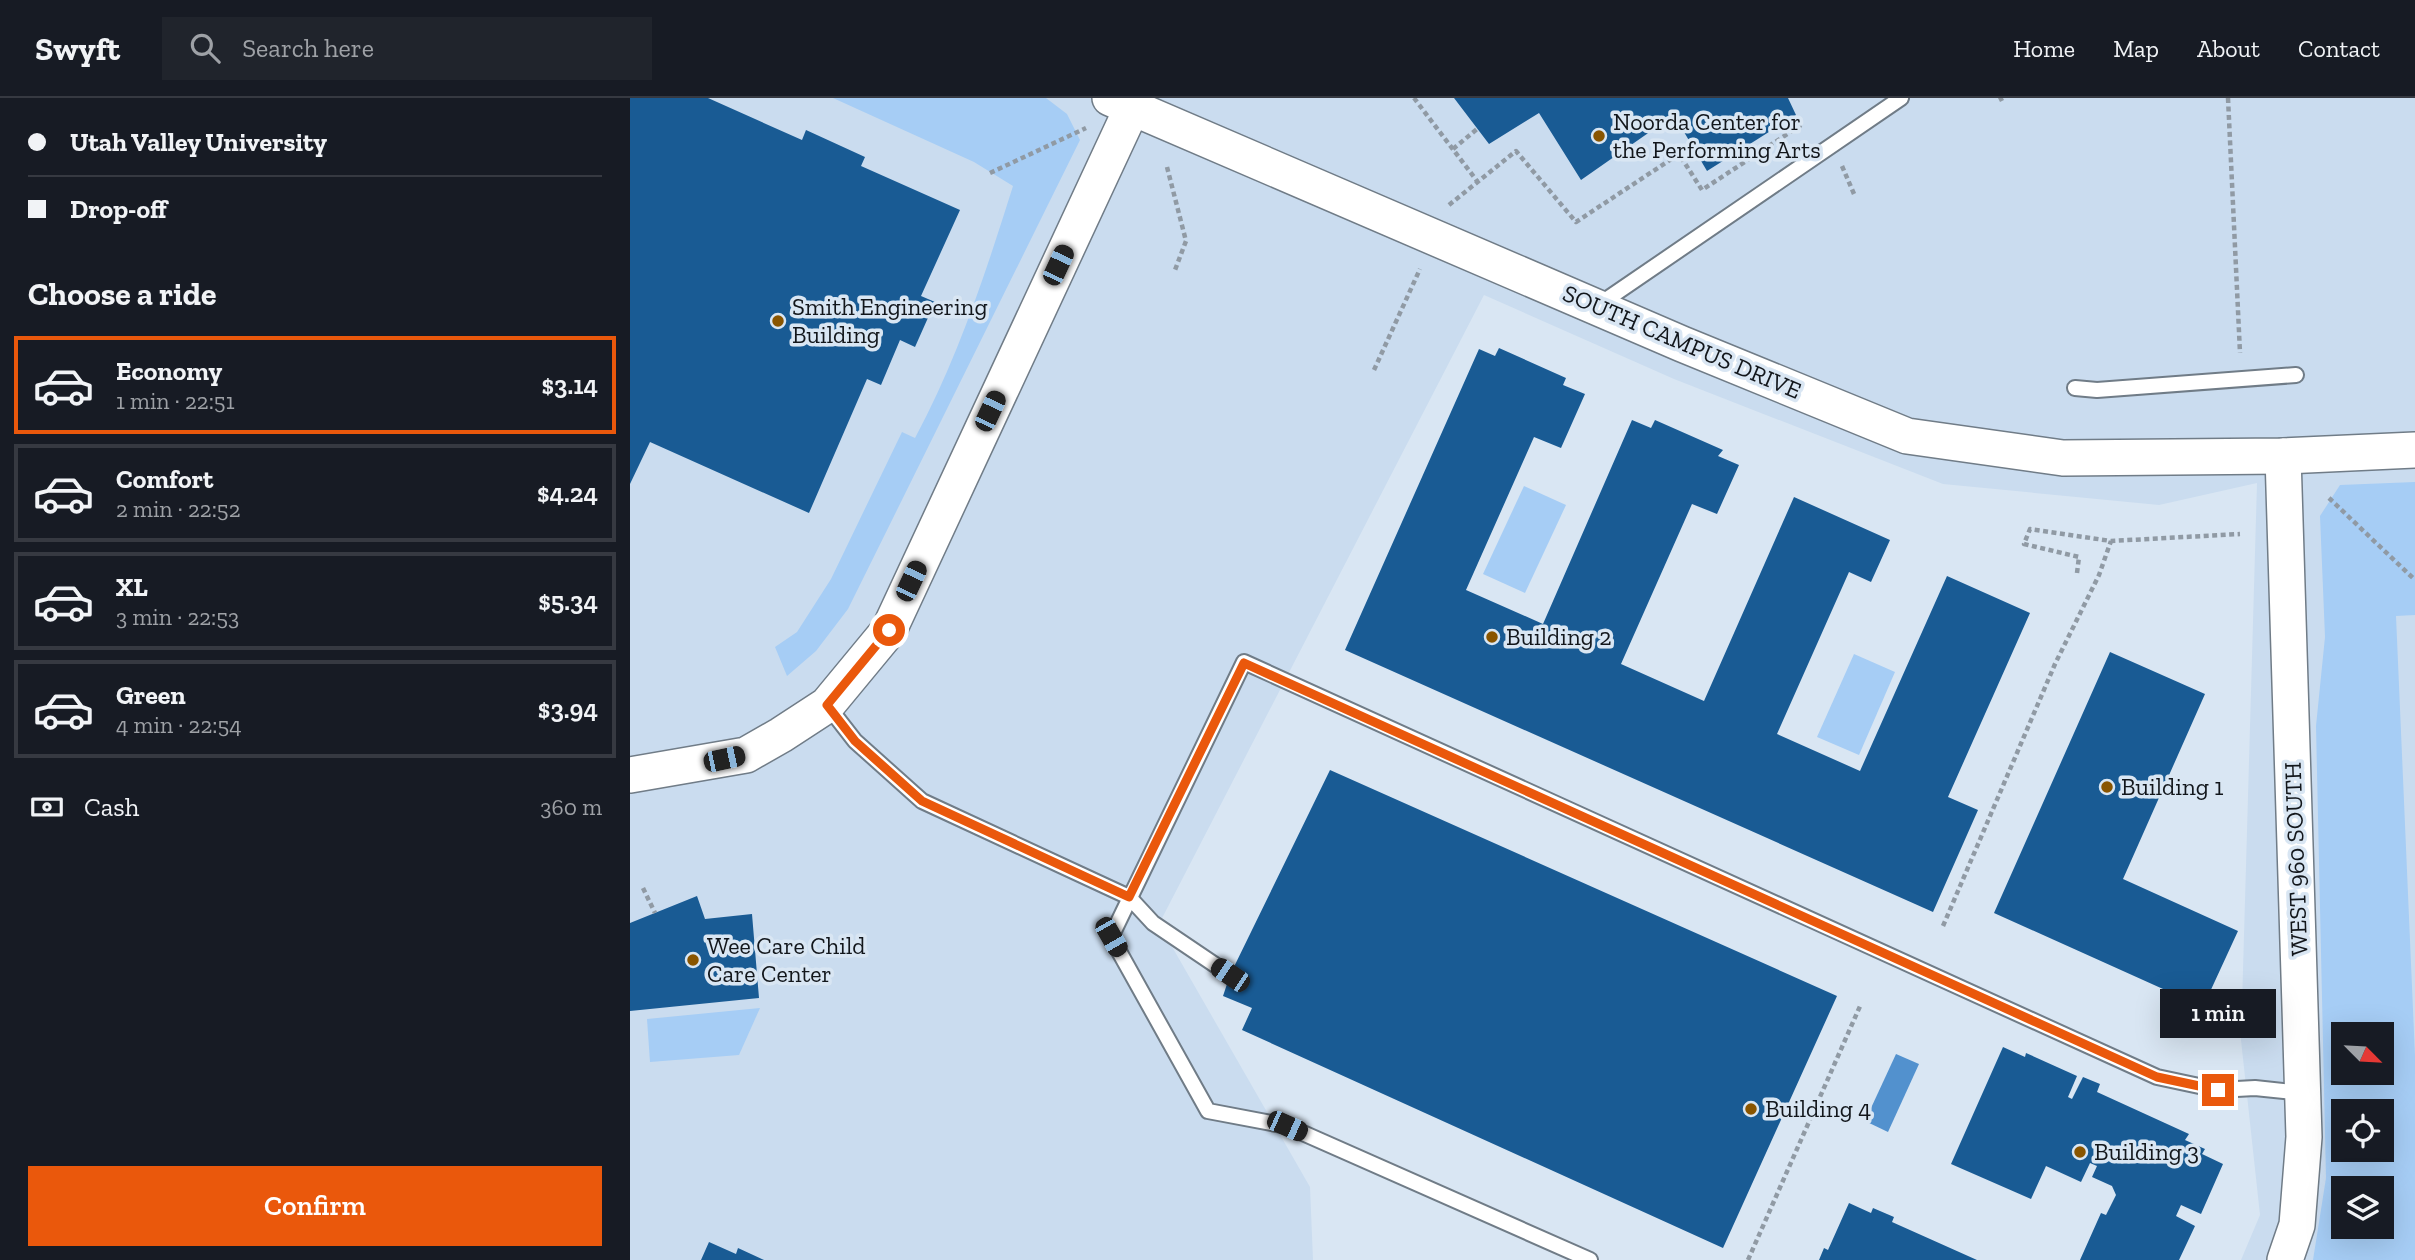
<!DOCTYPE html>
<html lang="en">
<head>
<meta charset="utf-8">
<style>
	:root { --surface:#171b24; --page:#20242c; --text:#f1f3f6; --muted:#9ea1a6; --line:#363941; --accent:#ea580c }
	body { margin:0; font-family:"Zilla Slab",serif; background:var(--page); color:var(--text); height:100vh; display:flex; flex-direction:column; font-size:26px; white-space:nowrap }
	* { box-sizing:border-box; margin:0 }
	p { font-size:23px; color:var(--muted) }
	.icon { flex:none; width:38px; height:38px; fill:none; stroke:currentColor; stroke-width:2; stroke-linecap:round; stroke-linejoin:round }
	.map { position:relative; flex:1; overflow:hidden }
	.sheet { display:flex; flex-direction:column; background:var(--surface); width:630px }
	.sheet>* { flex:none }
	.guide { display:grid; align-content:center; height:154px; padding:0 28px; background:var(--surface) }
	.needle { width:46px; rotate:114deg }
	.fabs { position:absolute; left:1701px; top:924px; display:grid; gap:14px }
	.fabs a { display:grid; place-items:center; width:63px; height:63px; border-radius:0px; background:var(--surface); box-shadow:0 7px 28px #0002; font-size:35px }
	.end { position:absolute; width:32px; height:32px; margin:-16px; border:9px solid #ea580c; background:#fff; box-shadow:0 0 0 4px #fff }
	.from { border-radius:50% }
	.bubble { position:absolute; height:49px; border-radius:0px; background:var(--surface); box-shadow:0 7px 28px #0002; font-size:23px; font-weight:600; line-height:49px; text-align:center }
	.car { position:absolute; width:21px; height:42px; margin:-21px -10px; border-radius:9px; box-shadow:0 0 5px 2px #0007; background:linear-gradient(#222 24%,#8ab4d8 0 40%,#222 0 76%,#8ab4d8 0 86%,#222 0) }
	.guide b { display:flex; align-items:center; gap:24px; height:66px; font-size:26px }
	.guide b+b { border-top:2px solid var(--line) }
	.guide i { width:18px; height:18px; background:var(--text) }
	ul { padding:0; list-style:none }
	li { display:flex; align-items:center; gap:21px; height:98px; margin:0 14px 10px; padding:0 14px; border:4px solid var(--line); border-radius:0px }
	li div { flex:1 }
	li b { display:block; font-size:26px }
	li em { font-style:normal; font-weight:600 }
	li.current { border-color:var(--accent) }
	li>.icon { width:63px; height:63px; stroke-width:1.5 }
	h2 { padding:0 28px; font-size:32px; line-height:84px }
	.pay { display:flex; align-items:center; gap:18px; height:77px; padding:0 28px; font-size:26px }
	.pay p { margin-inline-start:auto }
	.action { display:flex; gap:14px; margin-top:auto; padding:14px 28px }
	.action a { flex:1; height:80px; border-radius:0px; background:var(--accent); color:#fff; font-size:28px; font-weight:600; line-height:80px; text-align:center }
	header { display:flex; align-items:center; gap:42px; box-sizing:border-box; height:98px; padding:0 35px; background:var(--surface); border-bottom:2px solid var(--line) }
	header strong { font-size:33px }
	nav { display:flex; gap:38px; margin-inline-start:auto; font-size:24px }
	.search { width:490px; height:63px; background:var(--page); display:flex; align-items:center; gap:18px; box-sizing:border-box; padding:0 24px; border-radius:0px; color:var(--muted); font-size:26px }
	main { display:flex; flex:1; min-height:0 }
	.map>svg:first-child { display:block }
	.built { fill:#cadcef; fill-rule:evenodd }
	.green { fill:#a6cdf5; fill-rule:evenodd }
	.water { fill:#5291ce }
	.building { fill:#195b94 }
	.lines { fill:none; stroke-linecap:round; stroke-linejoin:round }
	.service-casing { stroke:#707c87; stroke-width:18 }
	.tertiary-casing { stroke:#707c87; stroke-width:38 }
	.path { stroke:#909aa4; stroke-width:4.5; stroke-dasharray:5 3.5; stroke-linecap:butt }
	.service { stroke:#fff; stroke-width:14 }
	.tertiary { stroke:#fff; stroke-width:35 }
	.route { stroke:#ea580c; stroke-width:9 }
	.poi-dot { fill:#895500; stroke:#d9e6f3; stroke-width:2.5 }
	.labels { text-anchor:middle; stroke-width:7; stroke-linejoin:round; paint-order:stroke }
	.poi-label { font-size:24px; fill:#12161b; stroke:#d9e6f3; text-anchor:start }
	.street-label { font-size:24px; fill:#12161b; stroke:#d9e6f3 }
</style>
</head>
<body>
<header>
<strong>Swyft</strong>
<div class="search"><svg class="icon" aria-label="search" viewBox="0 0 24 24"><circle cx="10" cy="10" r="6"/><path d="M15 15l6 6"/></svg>Search here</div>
<nav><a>Home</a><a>Map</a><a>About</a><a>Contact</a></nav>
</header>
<main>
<section class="sheet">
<div class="guide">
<b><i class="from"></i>Utah Valley University</b>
<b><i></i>Drop-off</b>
</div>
<h2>Choose a ride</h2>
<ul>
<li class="current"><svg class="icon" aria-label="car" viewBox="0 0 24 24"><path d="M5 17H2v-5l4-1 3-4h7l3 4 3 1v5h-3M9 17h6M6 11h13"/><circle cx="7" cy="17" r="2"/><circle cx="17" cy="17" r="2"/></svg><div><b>Economy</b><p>1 min · 22:51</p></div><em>$3.14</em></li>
<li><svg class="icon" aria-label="car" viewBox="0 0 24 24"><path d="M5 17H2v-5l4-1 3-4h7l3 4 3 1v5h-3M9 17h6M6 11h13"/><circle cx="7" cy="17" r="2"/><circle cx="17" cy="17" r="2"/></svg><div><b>Comfort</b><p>2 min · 22:52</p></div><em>$4.24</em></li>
<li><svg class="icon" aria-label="car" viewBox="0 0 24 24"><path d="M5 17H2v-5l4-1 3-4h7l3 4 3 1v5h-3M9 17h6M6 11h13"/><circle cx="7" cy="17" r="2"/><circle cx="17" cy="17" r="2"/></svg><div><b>XL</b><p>3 min · 22:53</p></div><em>$5.34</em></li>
<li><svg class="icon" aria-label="car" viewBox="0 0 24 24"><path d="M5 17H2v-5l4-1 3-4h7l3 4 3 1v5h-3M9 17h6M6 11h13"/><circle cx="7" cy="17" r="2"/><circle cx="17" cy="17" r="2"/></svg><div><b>Green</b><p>4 min · 22:54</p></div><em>$3.94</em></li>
</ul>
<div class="pay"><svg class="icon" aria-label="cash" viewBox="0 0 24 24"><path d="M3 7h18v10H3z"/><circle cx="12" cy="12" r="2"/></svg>Cash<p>360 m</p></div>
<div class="action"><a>Confirm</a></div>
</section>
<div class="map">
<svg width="1785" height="1162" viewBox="0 0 1785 1162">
	<rect width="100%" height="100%" fill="#d9e6f3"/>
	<path class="built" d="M0,0h1785v1162h-174l19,-45 -19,-175 16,-557 -98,22 -216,-21 -269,-105 -190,-84 -325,629 151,263 3,73h-683zM1713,936h39v39h-39zM1713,1013h39v39h-39zM1713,1090h39v39h-39z"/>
	<g class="green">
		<path d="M203,0h213l21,16 13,26 -232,469 -32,42 -29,25 -12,-29 22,-15 34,-53 71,-147 13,6c43,-80 71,-166 98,-252l-39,-24z"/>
		<path d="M1785,384v133l-19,1 19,440v204h-102l13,-82 -10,-452 9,-89 -5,-121 20,-31zM1713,936h39v39h-39zM1713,1013h39v39h-39zM1713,1090h39v39h-39z"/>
		<path d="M894,388l42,19 -41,88 -42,-19z"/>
		<path d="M1224,556l41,18 -36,83 -42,-18z"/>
		<path d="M130,910l-21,47 -89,7 -3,-43z"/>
	</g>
	<path class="water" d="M1266,956l23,10 -31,68 -23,-11z"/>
	<g class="building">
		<path d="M0,0h78l94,42 4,-10 59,27 -4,9 99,44 -39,86 14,6 -20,45 -15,-7 -19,45 -14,-6 -58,134 -159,-71 -20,42z"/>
		<path d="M824,0h334l8,17 -89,56 -33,-56 -93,65 -42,-67 -50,31z"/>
		<path d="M869,250l67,30 -3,7 22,9 -24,54 -27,-11 -68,153 77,34 89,-204 19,8 4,-8 68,30 -5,6 21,9 -22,49 -25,-10 -71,160 83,37 90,-204 96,43 -19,42 -22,-10 -72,162 83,37 87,-195 83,37 -82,184 30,13 -45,102 -588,-262 134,-301 16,7z"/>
		<path d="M1480,554l95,42 -82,185 115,52 -35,76 -209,-94z"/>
		<path d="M700,672l507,226 -114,252 -481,-218 10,-22 -29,-12 7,-21z"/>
		<path d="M67,798l8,23 47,-5 7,84 -129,13v-88z"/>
		<path d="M1373,949l22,10 1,-4 51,23 -9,21 4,2 11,-22 17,7 -3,8 92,42 -4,6 20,9 -3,5 21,10 -22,50 -20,-9 -5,11 19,10 -16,34h-99l21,-47 5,2 10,-20 -4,-9 -20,-9 5,-11 -7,-3 -9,19 -35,-16 -15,33 -80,-35z"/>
		<path d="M1219,1105l22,10 2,-5 21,9 -2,5 85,38h-158l5,-12 4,2z"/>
		<path d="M79,1144l27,12 2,-6 26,12h-63z"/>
	</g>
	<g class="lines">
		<defs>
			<g id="service">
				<path d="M967,208l304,-208"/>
				<path d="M1445,290l22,2 199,-15"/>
				<path d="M197,607l28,36 67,60 207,96 24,26 77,52"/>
				<path d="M960,1162l-303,-134 -79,-15 -97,-174 133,-275 913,415 61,13 37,-2 48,5"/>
			</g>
			<g id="tertiary">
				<path d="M480,0l572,246 225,92 156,22 220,-2 132,-6"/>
				<path d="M1653,358l21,681 -7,88 -12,35"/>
				<path d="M0,677l116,-20 35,-20 46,-30 62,-75 243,-522"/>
			</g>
		</defs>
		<use href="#service" class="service-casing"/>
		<use href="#tertiary" class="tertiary-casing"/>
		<g class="path">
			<path d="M784,0l63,83"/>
			<path d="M1598,0l12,255"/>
			<path d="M1369,2l4,-2"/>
			<path d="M823,51l24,-20"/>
			<path d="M1212,68l12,28"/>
			<path d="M537,69l19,74 -11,29"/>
			<path d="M360,75l96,-45"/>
			<path d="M819,107l67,-54 60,71 103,-68 23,36 99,-65"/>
			<path d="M744,272l46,-101"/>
			<path d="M1699,400l86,82"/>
			<path d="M1447,475l2,-16 -55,-13 6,-15 81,12 129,-7"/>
			<path d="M13,790l12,25"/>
			<path d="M1313,828l112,-262 44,-89 12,-34"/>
			<path d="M1118,1162l113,-256"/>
		</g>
		<use href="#service" class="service"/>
		<use href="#tertiary" class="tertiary"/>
	</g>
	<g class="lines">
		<path class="route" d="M259,532l-62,75 28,36 67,60 207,96 115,-234 913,414 61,13"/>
	</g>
	<g class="poi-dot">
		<circle cx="969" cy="38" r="7"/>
		<circle cx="148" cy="223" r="7"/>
		<circle cx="862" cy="539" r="7"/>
		<circle cx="1477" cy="689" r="7"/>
		<circle cx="63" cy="862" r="7"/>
		<circle cx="1121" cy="1011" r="7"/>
		<circle cx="1450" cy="1054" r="7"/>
	</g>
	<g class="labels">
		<g class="poi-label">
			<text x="983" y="32">Noorda Center for<tspan x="983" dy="28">the Performing Arts</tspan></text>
			<text x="162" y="217">Smith Engineering<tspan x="162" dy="28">Building</tspan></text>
			<text x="876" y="547">Building 2</text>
			<text x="1491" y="697">Building 1</text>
			<text x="77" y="856">Wee Care Child<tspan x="77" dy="28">Care Center</tspan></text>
			<text x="1135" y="1019">Building 4</text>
			<text x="1464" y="1062">Building 3</text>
		</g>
		<g class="street-label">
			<text transform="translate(1052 244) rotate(23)" y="8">SOUTH CAMPUS DRIVE</text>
			<text transform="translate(1666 761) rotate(-92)" y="8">WEST 960 SOUTH</text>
		</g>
	</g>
</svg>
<div class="fabs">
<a><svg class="needle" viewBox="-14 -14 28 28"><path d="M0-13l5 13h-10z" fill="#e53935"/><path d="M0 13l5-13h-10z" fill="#9ea1a6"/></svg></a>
<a><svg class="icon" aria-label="locate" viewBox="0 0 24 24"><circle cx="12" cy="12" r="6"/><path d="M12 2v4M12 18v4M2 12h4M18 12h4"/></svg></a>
<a><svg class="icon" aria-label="layers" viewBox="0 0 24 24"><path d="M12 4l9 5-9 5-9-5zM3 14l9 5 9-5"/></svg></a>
</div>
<i class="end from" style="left:259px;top:532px"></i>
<i class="end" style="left:1588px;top:992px"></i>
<div class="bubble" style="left:1530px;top:891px;width:116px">1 min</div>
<i class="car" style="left:428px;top:167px;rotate:25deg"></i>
<i class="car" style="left:360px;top:313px;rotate:25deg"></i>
<i class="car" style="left:281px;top:483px;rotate:25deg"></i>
<i class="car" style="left:94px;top:661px;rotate:78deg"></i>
<i class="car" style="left:481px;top:839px;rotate:150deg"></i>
<i class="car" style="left:600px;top:877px;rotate:304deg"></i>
<i class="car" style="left:657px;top:1028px;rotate:114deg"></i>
</div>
</main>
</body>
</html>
